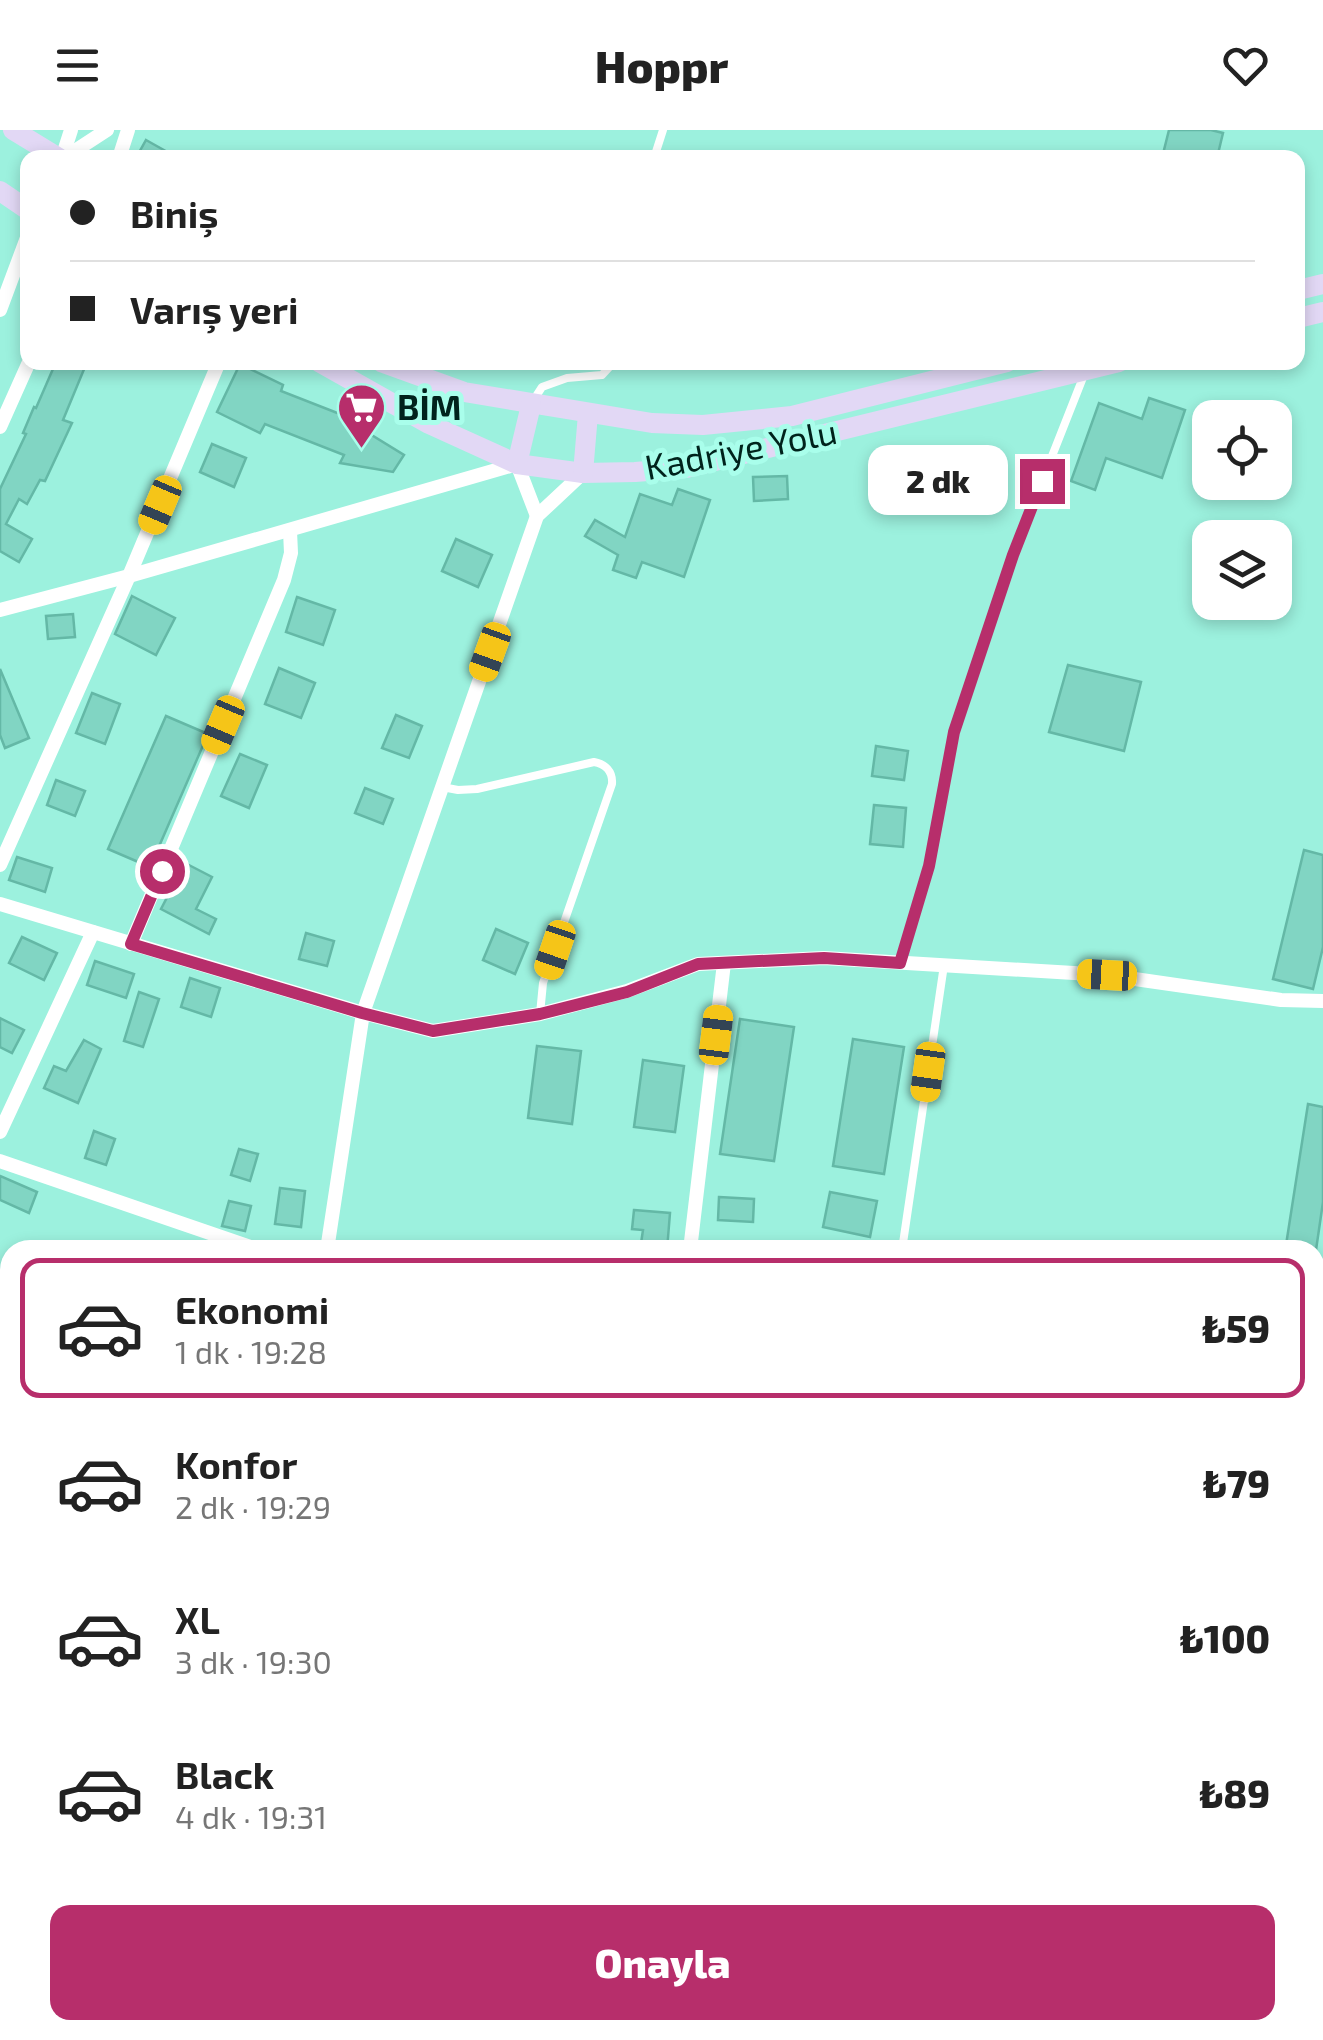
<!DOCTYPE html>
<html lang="tr">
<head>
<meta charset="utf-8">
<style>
	:root { --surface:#fff; --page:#f6f6f6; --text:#222; --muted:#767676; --line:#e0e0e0; --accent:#b72e6b }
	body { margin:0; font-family:"Exo 2",sans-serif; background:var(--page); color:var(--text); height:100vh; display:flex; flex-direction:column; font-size:38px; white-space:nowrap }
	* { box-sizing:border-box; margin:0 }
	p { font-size:32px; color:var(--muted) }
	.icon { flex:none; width:55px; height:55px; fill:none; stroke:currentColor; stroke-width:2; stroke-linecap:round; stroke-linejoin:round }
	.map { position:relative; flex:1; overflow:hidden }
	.details { position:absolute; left:0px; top:1110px; width:1325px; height:800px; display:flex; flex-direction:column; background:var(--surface); border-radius:30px 30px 0 0; box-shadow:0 5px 15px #0003 }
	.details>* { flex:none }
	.top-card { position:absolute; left:20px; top:20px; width:1285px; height:220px; border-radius:20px; box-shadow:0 5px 15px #0003; display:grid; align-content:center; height:220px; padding:0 50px; background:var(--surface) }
	.buttons { position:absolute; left:1192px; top:270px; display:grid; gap:20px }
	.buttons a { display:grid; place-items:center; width:100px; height:100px; border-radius:20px; background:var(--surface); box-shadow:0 5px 15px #0003; font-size:50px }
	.end { position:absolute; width:45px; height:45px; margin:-22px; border:12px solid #b72e6b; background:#fff; box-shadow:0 0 0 5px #fff }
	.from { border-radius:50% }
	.bubble { position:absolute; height:70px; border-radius:20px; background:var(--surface); box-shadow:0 5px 15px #0003; font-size:32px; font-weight:800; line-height:70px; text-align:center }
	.car { position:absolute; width:30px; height:60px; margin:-30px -15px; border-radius:12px; box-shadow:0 0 8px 2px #0007; background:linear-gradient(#f5c518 24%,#345 0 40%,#f5c518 0 76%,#345 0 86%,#f5c518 0) }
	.top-card b { display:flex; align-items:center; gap:35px; height:95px; font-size:38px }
	.top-card b+b { border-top:2px solid var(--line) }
	.top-card i { width:25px; height:25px; background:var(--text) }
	ul { padding:18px 0 0; list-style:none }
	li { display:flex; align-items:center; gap:30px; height:140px; margin:0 20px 15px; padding:0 30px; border:5px solid transparent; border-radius:20px }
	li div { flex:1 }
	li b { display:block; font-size:38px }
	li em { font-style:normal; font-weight:800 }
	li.on { border-color:var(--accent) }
	li>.icon { width:90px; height:90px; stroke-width:1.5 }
	.primary-button { display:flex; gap:20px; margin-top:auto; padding:20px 50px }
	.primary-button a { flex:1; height:115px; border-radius:20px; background:var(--accent); color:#fff; font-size:40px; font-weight:800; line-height:115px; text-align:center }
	header { display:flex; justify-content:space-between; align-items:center; height:130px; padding:0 50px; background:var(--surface); font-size:45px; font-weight:800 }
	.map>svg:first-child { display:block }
	.building { fill:#81d5c3; stroke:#64b8a6; stroke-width:2.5 }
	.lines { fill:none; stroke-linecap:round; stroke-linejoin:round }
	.service { stroke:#fff; stroke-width:8 }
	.minor { stroke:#fff; stroke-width:14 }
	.secondary { stroke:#e2d8f5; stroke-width:20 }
	.route { stroke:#b72e6b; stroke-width:12 }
	.labels { text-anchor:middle; stroke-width:10; stroke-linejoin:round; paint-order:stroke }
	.poi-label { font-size:35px; font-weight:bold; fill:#00231c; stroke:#a9feeb; text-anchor:start }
	.street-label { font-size:35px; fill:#00231c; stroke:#a9feeb }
</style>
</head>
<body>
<header><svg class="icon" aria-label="menu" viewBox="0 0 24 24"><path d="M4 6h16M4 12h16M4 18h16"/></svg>Hoppr<svg class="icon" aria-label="heart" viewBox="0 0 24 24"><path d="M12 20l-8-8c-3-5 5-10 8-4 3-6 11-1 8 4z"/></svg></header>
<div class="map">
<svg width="1323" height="1910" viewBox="0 0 1323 1910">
	<rect width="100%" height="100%" fill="#9cf1de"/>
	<g class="building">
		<path d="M1169,0h42l12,3 -6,25h-55z"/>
		<path d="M146,10l32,18h-42z"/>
		<path d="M56,232h31l-24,58 9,3 -27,58 -5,-1 -13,24 -8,-5 -13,25 26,15 -13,23 -19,-11v-62l26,-55 -3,-1 11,-26 2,1z"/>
		<path d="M240,234l43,21 -2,6 64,25 -1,2 60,37 -11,17 -53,-9 4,-8 -79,-31 -5,9 -43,-21z"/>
		<path d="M1149,268l36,12 -23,68 -56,-20 -11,32 -24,-9 28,-78 43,16z"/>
		<path d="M212,314l34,14 -12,29 -34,-15z"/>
		<path d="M787,346l1,23 -34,2 -1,-24z"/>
		<path d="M678,359l32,11 -26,77 -42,-15 -6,16 -23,-8 5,-15 -33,-19 10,-16 30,17 15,-43 32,11z"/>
		<path d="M456,409l36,16 -14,32 -36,-16z"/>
		<path d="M132,466l43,22 -19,37 -41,-21z"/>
		<path d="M297,467l38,13 -12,35 -37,-13z"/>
		<path d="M73,484l2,23 -27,2 -2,-23z"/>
		<path d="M1068,535l73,17 -17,69 -75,-19z"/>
		<path d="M279,538l36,15 -14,35 -36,-14z"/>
		<path d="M0,539l29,69 -24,10 -5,-13z"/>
		<path d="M92,563l28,11 -15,40 -29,-11z"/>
		<path d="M396,585l26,11 -13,32 -27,-10z"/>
		<path d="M166,586l42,18 -58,133 -42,-18z"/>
		<path d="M876,616l32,5 -4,29 -32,-4z"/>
		<path d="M240,624l27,11 -18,43 -28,-12z"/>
		<path d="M56,650l29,11 -10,25 -28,-11z"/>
		<path d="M365,658l28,11 -10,25 -28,-11z"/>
		<path d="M874,675l32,3 -3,39 -33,-3z"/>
		<path d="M1304,720l19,5v92l-10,42 -40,-10z"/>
		<path d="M17,727l35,11 -7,24 -36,-12z"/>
		<path d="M185,733l27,14 -16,32 20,10 -7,15 -48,-25z"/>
		<path d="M496,799l32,14 -13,31 -32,-14z"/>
		<path d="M306,803l28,8 -7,25 -28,-7z"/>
		<path d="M22,807l35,16 -13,27 -35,-17z"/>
		<path d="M95,831l39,13 -8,24 -39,-13z"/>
		<path d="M190,848l30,10 -9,29 -30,-10z"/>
		<path d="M139,862l20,7 -16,48 -19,-6z"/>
		<path d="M0,888l24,12 -12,23 -12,-6z"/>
		<path d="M740,889l54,8 -20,134 -54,-7z"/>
		<path d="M853,909l51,8 -20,127 -51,-8z"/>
		<path d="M84,910l17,9 -23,54 -34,-15 10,-22 12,5z"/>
		<path d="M537,916l44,5 -9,73 -44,-6z"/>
		<path d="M643,930l41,6 -9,66 -41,-5z"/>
		<path d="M1308,974l15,3v95l-7,48 -30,-5z"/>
		<path d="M94,1001l21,8 -9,26 -21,-7z"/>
		<path d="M239,1019l19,5 -8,27 -19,-6z"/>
		<path d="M0,1046l37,16 -8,21 -29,-13z"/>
		<path d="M280,1058l25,3 -4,36 -26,-3z"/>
		<path d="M830,1062l47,9 -7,36 -47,-10z"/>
		<path d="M719,1067l35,2 -1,23 -35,-2z"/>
		<path d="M229,1071l22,5 -6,25 -23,-5z"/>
		<path d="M634,1080l36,3 -3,37h-27l3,-20 -11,-1z"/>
	</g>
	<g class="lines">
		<g class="service">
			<path d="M654,28l9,-28"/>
			<path d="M533,271l9,-14 25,-9 35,-3 12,-13"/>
			<path d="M442,657l16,3 19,-1 117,-27c11,2 19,9 18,22l-69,199 -3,31"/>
			<path d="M901,831l28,-95 25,-133 59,-178 71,-180"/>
			<path d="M902,1120l42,-285"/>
			<path d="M576,1900l128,9"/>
		</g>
		<g class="minor">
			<path d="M62,28l9,-28"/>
			<path d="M64,28l43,-28"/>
			<path d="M119,28l9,-28"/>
			<path d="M0,180l28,-75"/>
			<path d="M0,297l29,-65"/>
			<path d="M0,480l129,-34 388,-112 20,52"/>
			<path d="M0,735l129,-289 90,-214"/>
			<path d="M0,774l363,109 70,18 107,-17 87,-23 71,-27 126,-6 283,17 174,25 42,1"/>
			<path d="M131,814l153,-364 7,-27 -1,-22"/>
			<path d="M0,1002l93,-200"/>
			<path d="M0,1031l259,89"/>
			<path d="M327,1120l36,-237 174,-497 46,-43"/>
			<path d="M690,1120l34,-287"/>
			<path d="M0,1160l4,-10"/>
			<path d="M0,1260l10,4"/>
			<path d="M0,1668l10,2"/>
			<path d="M239,1910l1,-10"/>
		</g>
		<g class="secondary">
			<path d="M13,0l46,28"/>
			<path d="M0,61l28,19"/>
			<path d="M1298,160l25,-6"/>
			<path d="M1298,188l25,-6"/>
			<path d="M319,232l110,62 88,40 66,9 52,-1 51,-4 433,-106"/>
			<path d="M381,232l83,30 188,31 51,2 89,-9 215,-54"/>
			<path d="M517,334l14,-59"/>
			<path d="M583,343l5,-59"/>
		</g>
	</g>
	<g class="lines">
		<path class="route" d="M162,741l-31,73 231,69 71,18 107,-17 87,-22 71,-28 126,-6 76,5 29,-97 25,-134 59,-177 29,-74"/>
	</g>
	<defs>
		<symbol id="supermarket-pin" viewBox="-11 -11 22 30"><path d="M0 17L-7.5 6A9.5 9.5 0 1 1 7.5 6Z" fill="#b72e6b" stroke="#a9feeb"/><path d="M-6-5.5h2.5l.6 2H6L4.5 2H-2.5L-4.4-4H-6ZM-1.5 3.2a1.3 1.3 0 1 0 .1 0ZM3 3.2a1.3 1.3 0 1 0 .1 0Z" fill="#fff"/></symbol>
	</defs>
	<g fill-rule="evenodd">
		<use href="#supermarket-pin" x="334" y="250" width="55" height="75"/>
	</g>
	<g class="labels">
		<g class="poi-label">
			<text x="397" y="290">BİM</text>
		</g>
		<g class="street-label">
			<text transform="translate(741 320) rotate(-11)" y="12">Kadriye Yolu</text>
		</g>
	</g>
</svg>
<div class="buttons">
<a><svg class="icon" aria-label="locate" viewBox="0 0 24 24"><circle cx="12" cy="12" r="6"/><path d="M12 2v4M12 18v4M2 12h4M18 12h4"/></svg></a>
<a><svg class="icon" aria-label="layers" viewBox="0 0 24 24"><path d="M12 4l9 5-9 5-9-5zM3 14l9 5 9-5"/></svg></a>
</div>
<i class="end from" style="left:162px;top:741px"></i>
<i class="end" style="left:1042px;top:351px"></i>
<div class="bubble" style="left:868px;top:315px;width:140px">2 dk</div>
<i class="car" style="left:160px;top:375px;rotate:203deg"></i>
<i class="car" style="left:490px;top:522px;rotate:200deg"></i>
<i class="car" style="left:223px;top:595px;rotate:203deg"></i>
<i class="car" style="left:555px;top:820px;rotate:199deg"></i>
<i class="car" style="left:1107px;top:845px;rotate:273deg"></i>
<i class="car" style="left:716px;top:905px;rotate:7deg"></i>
<i class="car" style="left:928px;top:942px;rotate:188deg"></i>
<div class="top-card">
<b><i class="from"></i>Biniş</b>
<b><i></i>Varış yeri</b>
</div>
<section class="details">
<ul>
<li class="on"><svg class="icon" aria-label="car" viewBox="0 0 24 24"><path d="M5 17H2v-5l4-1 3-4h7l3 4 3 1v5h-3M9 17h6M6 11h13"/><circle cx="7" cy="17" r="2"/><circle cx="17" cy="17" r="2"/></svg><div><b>Ekonomi</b><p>1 dk · 19:28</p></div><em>₺59</em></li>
<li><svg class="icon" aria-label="car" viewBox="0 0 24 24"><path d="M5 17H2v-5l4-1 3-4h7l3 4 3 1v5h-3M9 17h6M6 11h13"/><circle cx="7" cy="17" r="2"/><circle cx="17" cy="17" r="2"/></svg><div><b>Konfor</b><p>2 dk · 19:29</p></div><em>₺79</em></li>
<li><svg class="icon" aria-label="car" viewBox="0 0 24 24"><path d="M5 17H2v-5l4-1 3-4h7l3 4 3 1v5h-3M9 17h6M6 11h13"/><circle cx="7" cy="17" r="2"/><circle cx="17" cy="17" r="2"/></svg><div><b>XL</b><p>3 dk · 19:30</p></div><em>₺100</em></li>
<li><svg class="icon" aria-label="car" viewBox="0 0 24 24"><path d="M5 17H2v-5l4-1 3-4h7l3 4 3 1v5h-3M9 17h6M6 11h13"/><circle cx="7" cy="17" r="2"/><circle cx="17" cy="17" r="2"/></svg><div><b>Black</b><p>4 dk · 19:31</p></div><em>₺89</em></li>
</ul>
<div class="primary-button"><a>Onayla</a></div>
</section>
</div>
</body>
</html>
